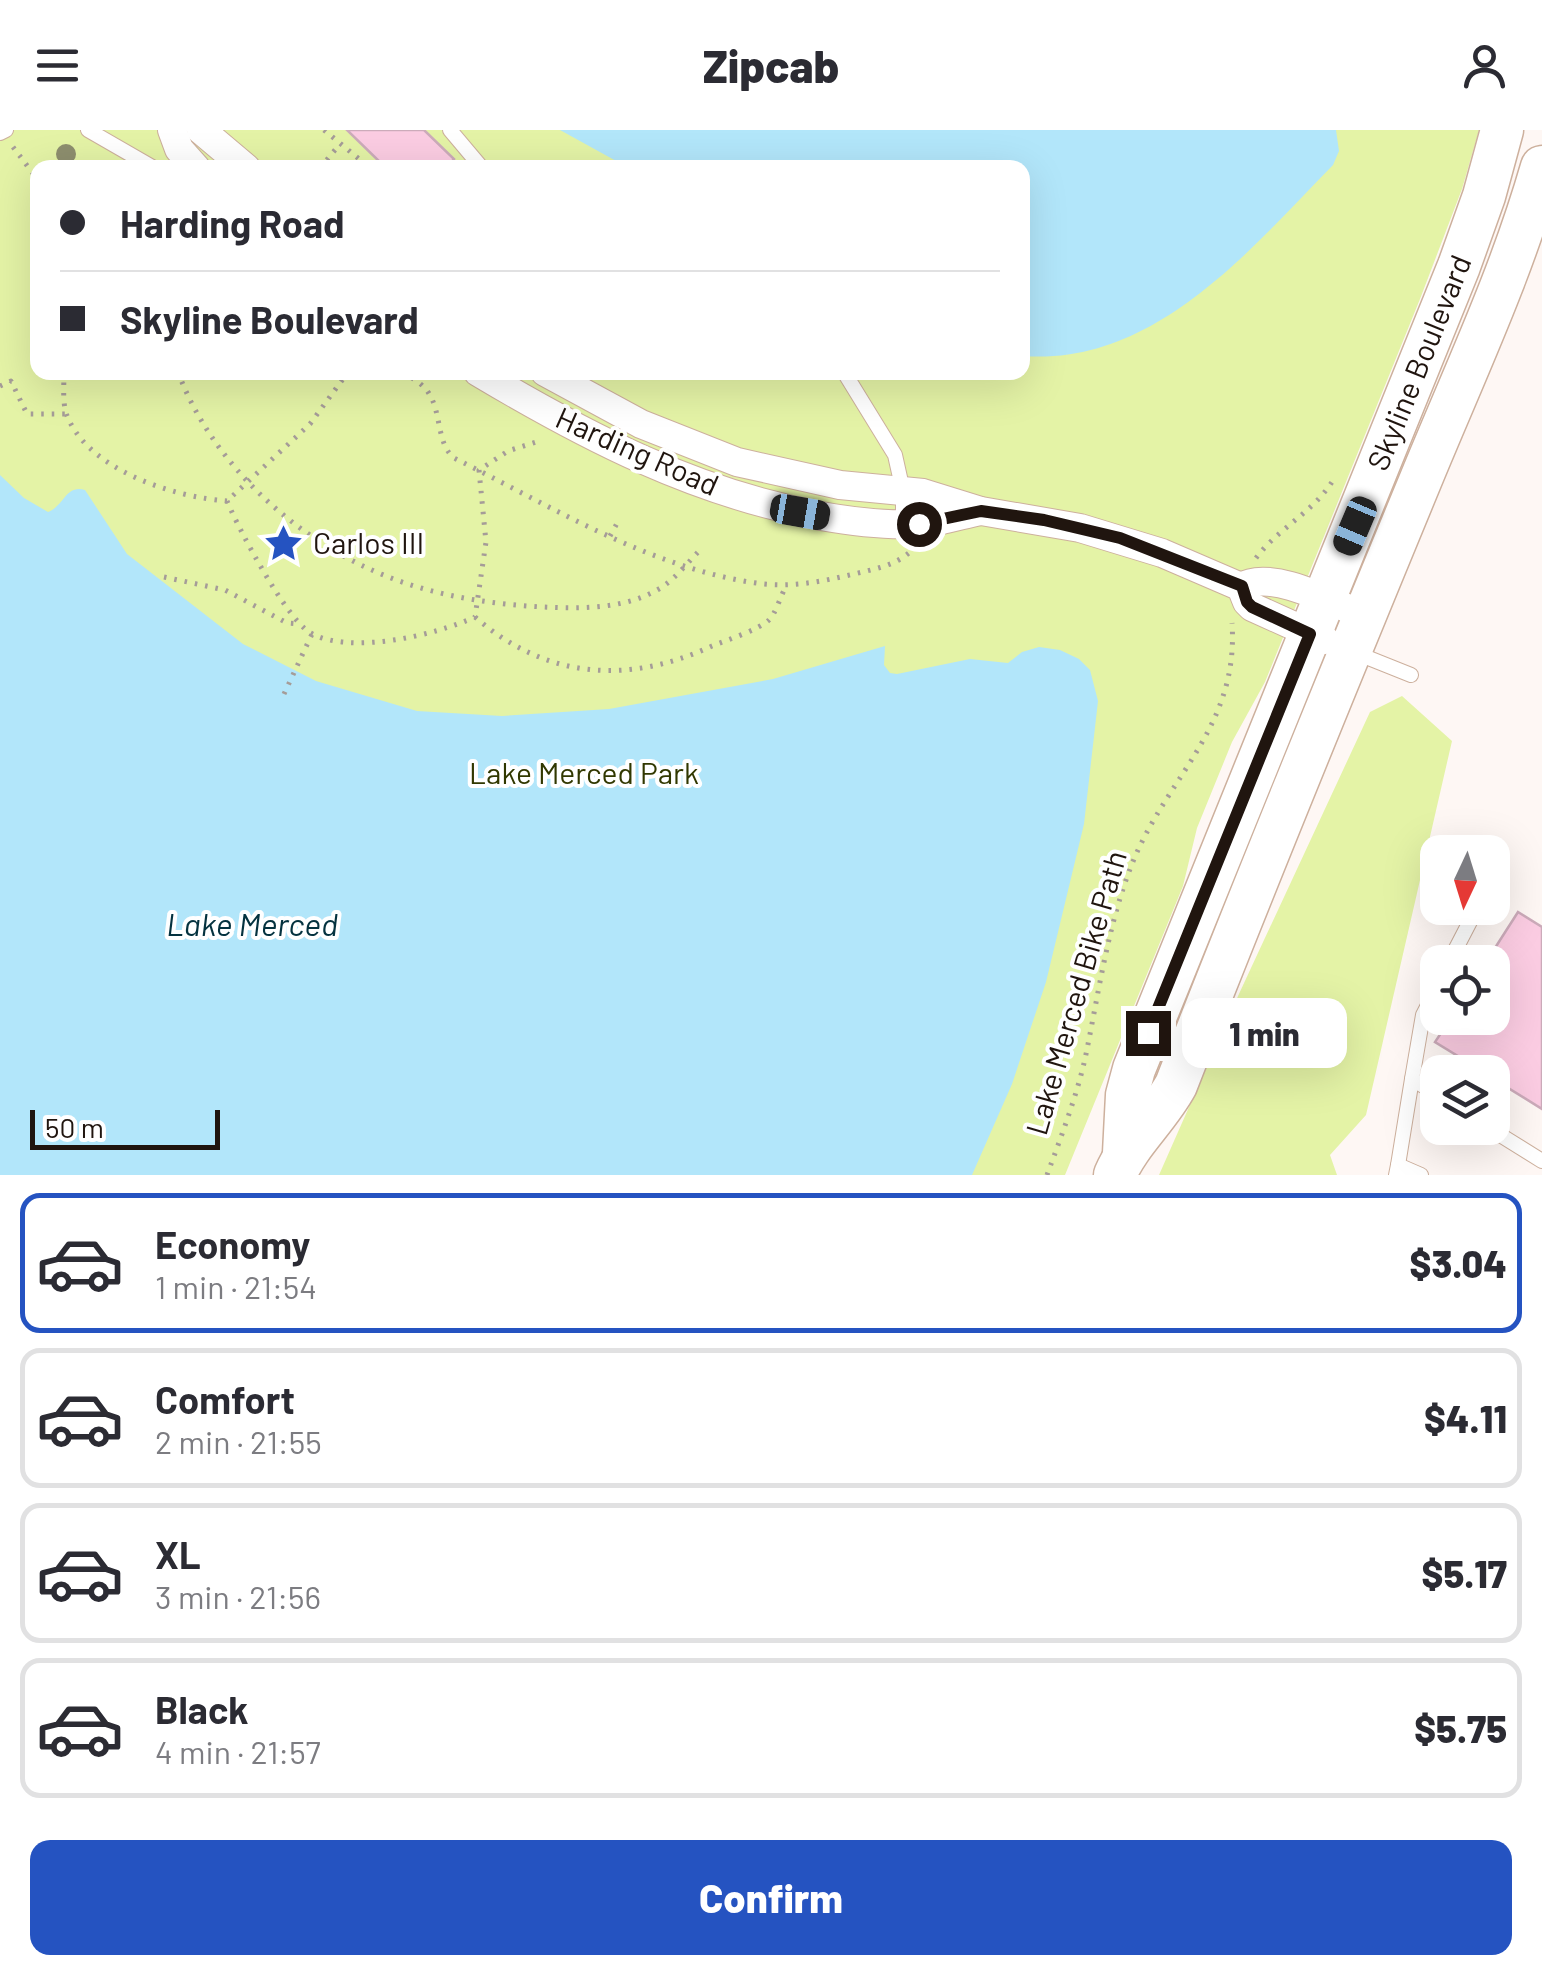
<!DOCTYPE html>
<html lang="en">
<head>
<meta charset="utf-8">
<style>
	:root { --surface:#fff; --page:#f2f2f3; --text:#2b2b33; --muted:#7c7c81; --line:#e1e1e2; --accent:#2553c1 }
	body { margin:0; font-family:Barlow,sans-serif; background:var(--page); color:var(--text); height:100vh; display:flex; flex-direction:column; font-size:38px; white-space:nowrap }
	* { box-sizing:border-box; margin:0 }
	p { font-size:32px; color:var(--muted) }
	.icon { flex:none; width:55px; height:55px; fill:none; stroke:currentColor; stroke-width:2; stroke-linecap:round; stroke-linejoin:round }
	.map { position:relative; height:1045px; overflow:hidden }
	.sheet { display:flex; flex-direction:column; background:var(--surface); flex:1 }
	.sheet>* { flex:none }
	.hud { position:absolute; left:30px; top:30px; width:1000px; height:220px; border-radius:20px; box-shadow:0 10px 40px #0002; display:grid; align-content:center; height:220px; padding:0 30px; background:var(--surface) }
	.needle { width:65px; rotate:184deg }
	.tools { position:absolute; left:1420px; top:705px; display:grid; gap:20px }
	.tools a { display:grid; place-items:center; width:90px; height:90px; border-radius:20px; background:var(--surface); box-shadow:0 10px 40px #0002; font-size:50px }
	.scale { position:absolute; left:30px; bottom:25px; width:190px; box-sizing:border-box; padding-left:10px; border:5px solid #20150f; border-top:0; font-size:28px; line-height:35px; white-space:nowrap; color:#20150f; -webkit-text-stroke:8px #fff; paint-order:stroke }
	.end { position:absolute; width:45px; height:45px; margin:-22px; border:12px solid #20150f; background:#fff; box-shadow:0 0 0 5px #fff }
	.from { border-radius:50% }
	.bubble { position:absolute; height:70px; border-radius:20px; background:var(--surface); box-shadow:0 10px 40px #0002; font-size:32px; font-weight:800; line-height:70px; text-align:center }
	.car { position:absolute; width:30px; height:60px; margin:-30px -15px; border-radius:12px; box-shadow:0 0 8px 2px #0007; background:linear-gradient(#222 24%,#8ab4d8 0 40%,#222 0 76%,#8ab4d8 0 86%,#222 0) }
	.hud b { display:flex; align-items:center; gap:35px; height:95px; font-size:38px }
	.hud b+b { border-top:2px solid var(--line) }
	.hud i { width:25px; height:25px; background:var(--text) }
	ul { padding:18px 0 0; list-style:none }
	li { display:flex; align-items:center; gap:30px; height:140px; margin:0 20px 15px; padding:0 10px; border:5px solid var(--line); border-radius:20px }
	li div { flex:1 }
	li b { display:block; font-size:38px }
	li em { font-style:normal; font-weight:800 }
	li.on { border-color:var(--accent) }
	li>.icon { width:90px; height:90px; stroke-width:1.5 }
	.primary-button { display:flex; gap:20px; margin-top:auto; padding:20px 30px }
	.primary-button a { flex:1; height:115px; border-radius:20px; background:var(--accent); color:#fff; font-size:40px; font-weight:800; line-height:115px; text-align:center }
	header { display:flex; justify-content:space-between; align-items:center; height:130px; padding:0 30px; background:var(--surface); font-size:45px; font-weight:800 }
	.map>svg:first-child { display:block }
	.green { fill:#e4f3a6; fill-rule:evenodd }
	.water { fill:#b2e6fa }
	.building { fill:#fbcce2; stroke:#ccabba; stroke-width:2.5 }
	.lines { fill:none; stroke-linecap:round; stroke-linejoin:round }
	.service-casing { stroke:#cdb09d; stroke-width:16 }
	.minor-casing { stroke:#cdb09d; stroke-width:30 }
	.primary-casing { stroke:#cdb09d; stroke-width:45 }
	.path { stroke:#a59c98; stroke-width:5; stroke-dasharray:2.5 8; stroke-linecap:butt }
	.service { stroke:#fff; stroke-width:14 }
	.minor { stroke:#fff; stroke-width:28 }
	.primary { stroke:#fff; stroke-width:42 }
	.tree { fill:#8d8e6e }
	.route { stroke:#20150f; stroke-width:12 }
	.labels { text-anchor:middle; stroke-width:8; stroke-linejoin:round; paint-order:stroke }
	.street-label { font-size:30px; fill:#20150f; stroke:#fff }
	.poi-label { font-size:30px; fill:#20150f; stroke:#fff; text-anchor:start }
	.park-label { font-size:30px; fill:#313800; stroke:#fff }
	.water-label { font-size:32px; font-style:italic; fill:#04323f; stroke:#fff }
</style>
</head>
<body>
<header><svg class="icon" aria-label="menu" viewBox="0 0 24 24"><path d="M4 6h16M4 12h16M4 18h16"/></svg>Zipcab<svg class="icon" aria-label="person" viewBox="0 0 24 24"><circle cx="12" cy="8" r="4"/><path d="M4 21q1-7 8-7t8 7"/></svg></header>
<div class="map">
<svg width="1542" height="1045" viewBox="0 0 1542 1045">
	<rect width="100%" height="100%" fill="#fef7f4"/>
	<g class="green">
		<path d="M0,0h1479l-17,59 -42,110 -155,383 -33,60 -35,86 -14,58 -118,289h-1065zM38,38h984v204h-984z"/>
		<path d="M1402,566l50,45 -86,374 -36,40 7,20h-178l79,-179 132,-284z"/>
	</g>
	<g class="water">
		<path d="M560,0h776l3,21 -6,14c-84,86 -179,201 -310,191l-1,-188 -395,-1z"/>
		<path d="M0,345l24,23 24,14c16,-6 18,-28 37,-22l42,64 116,90 73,37 101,30 85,5 107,-7 164,-30 112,-33 -1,19 6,8 7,1 73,-15 38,4 14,-11 17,-5 21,3 19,9 11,11 8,31 -14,123 -38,158 -34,102 -40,91h-972z"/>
	</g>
	<g class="building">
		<path d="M347,0h77l30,29 -8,9h-60z"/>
		<path d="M1518,782l24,15v182l-50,-31v-6h-8l-49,-30 16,-24h41v-56h-6z"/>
	</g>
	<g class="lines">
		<defs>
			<g id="service">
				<path d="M88,0l66,38"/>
				<path d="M450,0l32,38"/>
				<path d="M0,3l6,-3"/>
				<path d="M844,242l51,83 8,36v33"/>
				<path d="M1356,523l55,22"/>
				<path d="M1449,832l28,-54"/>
				<path d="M1438,856l-15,29 -11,64 26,16"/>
				<path d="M1489,998l53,33"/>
				<path d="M1398,1035l14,-86"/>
				<path d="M1396,1045l2,-10 23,10"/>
			</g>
			<g id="minor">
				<path d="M172,0l7,19 17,19"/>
				<path d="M201,0l45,38"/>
				<path d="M478,242c109,65 217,121 343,144 34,6 71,11 106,7 18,-3 35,-8 53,-12"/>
				<path d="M545,242l96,52 96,38 103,23 83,8 58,18 99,17 82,25 79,34 6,15 5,5 73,33"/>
				<path d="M1241,457c30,-19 94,17 124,29"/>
			</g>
			<g id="primary">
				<path d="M1124,1023l3,-58 7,-26 325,-803 25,-70 18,-66"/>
				<path d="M1115,1045c14,-33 43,-57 61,-90 79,-203 162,-405 245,-606 44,-107 89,-201 121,-312"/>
			</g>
		</defs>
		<use href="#service" class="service-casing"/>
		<use href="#minor" class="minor-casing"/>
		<use href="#primary" class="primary-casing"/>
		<g class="path">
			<path d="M324,0l46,38"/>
			<path d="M13,17l25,33"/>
			<path d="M320,38l20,-24"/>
			<path d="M64,242c0,15 -2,34 4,46 23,53 106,79 159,83l83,-77 38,-52"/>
			<path d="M178,242c34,92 119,169 208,204 50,20 104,28 157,31 40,2 85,2 119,-20 15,-10 26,-25 38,-37"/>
			<path d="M403,242c8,6 19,11 25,20 14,20 8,51 26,66 97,48 200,113 310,126 31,3 60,-3 90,-10 20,-5 40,-8 56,-22"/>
			<path d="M0,256l11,-5 16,33h39"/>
			<path d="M227,371c12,29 58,115 82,131 39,24 127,3 166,-15l11,-75 -7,-72 29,-19 34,-11"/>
			<path d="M610,406l10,-18"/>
			<path d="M1256,428c23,-31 59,-46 79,-81"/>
			<path d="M164,447l61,13 62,33 13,1"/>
			<path d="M475,487c71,62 153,68 237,29 15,-6 46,-16 57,-26 7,-7 12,-25 17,-34"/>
			<path d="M284,564l28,-60"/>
			<path d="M1047,1045c14,-38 29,-77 38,-116 14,-67 23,-137 49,-200 36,-85 105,-134 98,-236"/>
		</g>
		<use href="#service" class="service"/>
		<use href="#minor" class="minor"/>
		<use href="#primary" class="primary"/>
	</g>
	<circle class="tree" cx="66" cy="24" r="10"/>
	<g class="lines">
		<path class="route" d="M919,394l62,-13 63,9 76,18 122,48 5,16 5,5 58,27 -162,399"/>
	</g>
	<defs>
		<symbol id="sight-bare" viewBox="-9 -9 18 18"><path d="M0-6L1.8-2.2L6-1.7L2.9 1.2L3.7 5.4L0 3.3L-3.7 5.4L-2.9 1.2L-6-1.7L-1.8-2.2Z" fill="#2553c1" stroke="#fff" stroke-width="2.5" paint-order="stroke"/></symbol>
	</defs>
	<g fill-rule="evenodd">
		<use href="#sight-bare" x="256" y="386" width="55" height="55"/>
	</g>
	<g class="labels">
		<g class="street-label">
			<text transform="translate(1420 233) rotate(-68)" y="10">Skyline Boulevard</text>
			<text transform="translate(637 322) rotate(24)" y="10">Harding Road</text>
			<text transform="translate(1077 863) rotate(-74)" y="10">Lake Merced Bike Path</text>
		</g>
		<g class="poi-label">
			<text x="313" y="424">Carlos III</text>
		</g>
		<g class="park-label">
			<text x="584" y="654">Lake Merced Park</text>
		</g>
		<g class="water-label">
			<text x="252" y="806">Lake Merced</text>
		</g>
	</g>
</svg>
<div class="tools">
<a><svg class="needle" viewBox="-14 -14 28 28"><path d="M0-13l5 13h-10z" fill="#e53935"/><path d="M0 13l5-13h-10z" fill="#7c7c81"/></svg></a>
<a><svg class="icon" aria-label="locate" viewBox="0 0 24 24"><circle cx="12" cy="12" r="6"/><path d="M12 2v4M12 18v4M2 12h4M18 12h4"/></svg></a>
<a><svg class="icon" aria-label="layers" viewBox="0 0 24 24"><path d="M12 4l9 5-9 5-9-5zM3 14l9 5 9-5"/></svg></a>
</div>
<div class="scale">50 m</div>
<i class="end from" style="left:919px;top:394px"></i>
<i class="end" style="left:1148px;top:903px"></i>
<div class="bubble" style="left:1182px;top:868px;width:165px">1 min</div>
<i class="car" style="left:800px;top:382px;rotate:100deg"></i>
<i class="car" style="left:1355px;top:396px;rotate:203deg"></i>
<div class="hud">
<b><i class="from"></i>Harding Road</b>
<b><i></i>Skyline Boulevard</b>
</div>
</div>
<section class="sheet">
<ul>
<li class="on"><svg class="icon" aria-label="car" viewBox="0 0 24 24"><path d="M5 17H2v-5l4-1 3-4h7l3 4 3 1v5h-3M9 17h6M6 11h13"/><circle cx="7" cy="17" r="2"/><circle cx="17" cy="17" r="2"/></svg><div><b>Economy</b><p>1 min · 21:54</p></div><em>$3.04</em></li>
<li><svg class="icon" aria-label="car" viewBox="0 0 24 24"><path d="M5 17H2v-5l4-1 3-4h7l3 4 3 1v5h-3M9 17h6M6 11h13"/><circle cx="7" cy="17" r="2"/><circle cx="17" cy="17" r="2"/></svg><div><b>Comfort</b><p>2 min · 21:55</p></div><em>$4.11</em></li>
<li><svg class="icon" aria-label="car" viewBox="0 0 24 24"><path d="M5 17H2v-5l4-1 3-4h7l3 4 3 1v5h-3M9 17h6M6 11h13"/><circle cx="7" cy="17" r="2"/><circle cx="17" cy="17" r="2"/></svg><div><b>XL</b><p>3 min · 21:56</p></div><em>$5.17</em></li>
<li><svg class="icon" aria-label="car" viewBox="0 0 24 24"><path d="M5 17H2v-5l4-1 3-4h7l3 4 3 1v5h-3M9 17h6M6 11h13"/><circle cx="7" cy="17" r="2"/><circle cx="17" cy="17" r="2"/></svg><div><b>Black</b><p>4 min · 21:57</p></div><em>$5.75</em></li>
</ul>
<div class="primary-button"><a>Confirm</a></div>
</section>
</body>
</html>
